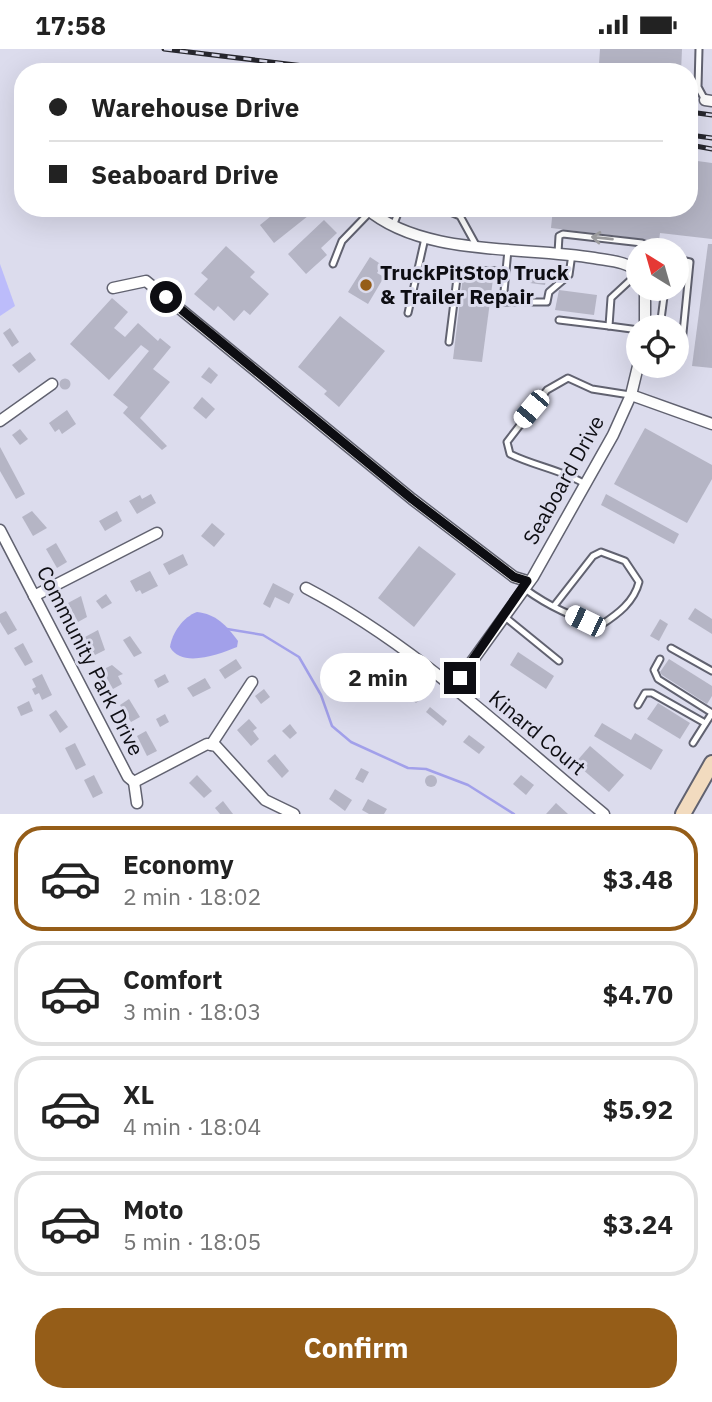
<!DOCTYPE html>
<html lang="en">
<head>
<meta charset="utf-8">
<style>
	:root { --surface:#fff; --page:#f2f2f2; --text:#222; --muted:#767676; --line:#e0e0e0; --accent:#955d18 }
	body { margin:0; font-family:"IBM Plex Sans",sans-serif; background:var(--page); color:var(--text); height:100vh; display:flex; flex-direction:column; font-size:26px; white-space:nowrap }
	* { box-sizing:border-box; margin:0 }
	p { font-size:23px; color:var(--muted) }
	.icon { flex:none; width:38px; height:38px; fill:none; stroke:currentColor; stroke-width:2; stroke-linecap:round; stroke-linejoin:round }
	.map { position:relative; height:765px; overflow:hidden }
	.side { display:flex; flex-direction:column; background:var(--surface); flex:1 }
	.side>* { flex:none }
	.banner { position:absolute; left:14px; top:14px; width:684px; height:154px; border-radius:28px; box-shadow:0 7px 28px #0002; display:grid; align-content:center; height:154px; padding:0 35px; background:var(--surface) }
	.needle { width:46px; rotate:323deg }
	.buttons { position:absolute; left:626px; top:189px; display:grid; gap:14px }
	.buttons a { display:grid; place-items:center; width:63px; height:63px; border-radius:50%; background:var(--surface); box-shadow:0 7px 28px #0002; font-size:35px }
	.end { position:absolute; width:32px; height:32px; margin:-16px; border:9px solid #0d0d12; background:#fff; box-shadow:0 0 0 4px #fff }
	.from { border-radius:50% }
	.bubble { position:absolute; height:49px; border-radius:24px; background:var(--surface); box-shadow:0 7px 28px #0002; font-size:23px; font-weight:700; line-height:49px; text-align:center }
	.car { position:absolute; width:21px; height:42px; margin:-21px -10px; border-radius:9px; box-shadow:0 0 5px 2px #0007; background:linear-gradient(#fff 24%,#345 0 40%,#fff 0 76%,#345 0 86%,#fff 0) }
	.banner b { display:flex; align-items:center; gap:24px; height:66px; font-size:26px }
	.banner b+b { border-top:2px solid var(--line) }
	.banner i { width:18px; height:18px; background:var(--text) }
	ul { padding:12px 0 0; list-style:none }
	li { display:flex; align-items:center; gap:21px; height:105px; margin:0 14px 10px; padding:0 21px; border:4px solid var(--line); border-radius:28px }
	li div { flex:1 }
	li b { display:block; font-size:26px }
	li em { font-style:normal; font-weight:700 }
	li.current { border-color:var(--accent) }
	li>.icon { width:63px; height:63px; stroke-width:1.5 }
	.action { display:flex; gap:14px; margin-top:auto; padding:14px 35px }
	.action a { flex:1; height:80px; border-radius:28px; background:var(--accent); color:#fff; font-size:28px; font-weight:700; line-height:80px; text-align:center }
	.status { display:flex; justify-content:space-between; align-items:center; height:49px; padding:0 35px; background:var(--surface); direction:ltr }
	.status svg { height:19px; fill:currentColor }
	.map>svg:first-child { display:block }
	.green { fill:#bcbcfb }
	.water { fill:#a2a0ea }
	.lines { fill:none; stroke-linecap:round; stroke-linejoin:round }
	.stream { stroke:#a2a0ea; stroke-width:2.5 }
	.building { fill:#b5b5c5 }
	.lane-casing { stroke:#616270; stroke-width:9 }
	.street-casing { stroke:#616270; stroke-width:13 }
	.secondary-casing { stroke:#616270; stroke-width:18 }
	.lane { stroke:#fff; stroke-width:5 }
	.street { stroke:#fff; stroke-width:10 }
	.secondary { stroke:#f2dbbf; stroke-width:14 }
	.rail-casing { stroke:#27272e; stroke-width:5 }
	.rail { stroke:#dcdced; stroke-width:2.5; stroke-dasharray:8; stroke-linecap:butt }
	.oneway { stroke:#9e9ea0 }
	.route { stroke:#0d0d12; stroke-width:9 }
	.poi-dot { fill:#955d18; stroke:#dcdced; stroke-width:2.5 }
	.labels { text-anchor:middle; stroke-width:6; stroke-linejoin:round; paint-order:stroke }
	.poi-label { font-size:21px; font-weight:bold; fill:#0d0d12; stroke:#dcdced; text-anchor:start }
	.street-label { font-size:21px; fill:#0d0d12; stroke:#dcdced }
</style>
</head>
<body>
<div class="status"><b>17:58</b><svg viewBox="0 0 49 12"><path d="M0 12V9h3v3zM5 12V6h3v6zM10 12V3h3v9zM15 12V0h3v12zM26 1h20v11H26zM47 4h2v5h-2z"/></svg></div>
<div class="map">
<svg width="712" height="765" viewBox="0 0 712 765">
	<rect width="100%" height="100%" fill="#dcdced"/>
	<path class="green" d="M0,215l15,42 -15,10z"/>
	<path class="water" d="M197,563c19,2 29,13 41,29l-1,6c-19,8 -56,21 -67,0 2,-14 13,-30 27,-35z"/>
	<g class="lines">
		<path class="stream" d="M227,580l36,6 36,22 22,38 11,31 19,16 57,26 18,1 42,16 46,29"/>
	</g>
	<g class="building">
		<path d="M600,0h82l-1,23h-73l1,-7 -10,-1z"/>
		<path d="M690,111l22,3v76l-52,-6 -1,8 -108,-13 2,-20h137z"/>
		<path d="M281,159h37l-44,35 -14,-18z"/>
		<path d="M324,171l13,13 -16,15 6,7 -21,19 -18,-20z"/>
		<path d="M708,195h4v124l-20,-2z"/>
		<path d="M226,197l29,26 -5,5 19,17 -19,21 -6,-5 -10,11 -16,-15 -4,5 -20,-17 14,-15 -7,-6z"/>
		<path d="M370,208l12,8 -5,8 7,4 -16,27 -20,-12z"/>
		<path d="M532,222l15,2 -2,12 -15,-2z"/>
		<path d="M463,227l30,3 -11,83 -29,-3z"/>
		<path d="M559,241l38,5 -3,20 -39,-5z"/>
		<path d="M112,249l16,14 -14,16 11,9 13,-14 20,18 2,-3 11,9 -18,22 17,13 -30,36 27,28 -5,4 -39,-37 5,-6 -15,-12 36,-44 -8,-6 -32,35 -39,-36z"/>
		<path d="M340,267l45,35 -46,56 -15,-13 3,-3 -29,-24z"/>
		<path d="M10,279l9,14 -7,5 -9,-14z"/>
		<path d="M30,303l6,8 -17,13 -7,-8z"/>
		<path d="M209,318l9,8 -7,9 -10,-7z"/>
		<circle cx="65" cy="335" r="5.5"/>
		<path d="M202,348l13,12 -9,10 -13,-11z"/>
		<path d="M67,361l9,14 -14,10 -3,-5 -4,3 -6,-9z"/>
		<path d="M645,379l67,37v14l-25,44 -73,-39z"/>
		<path d="M20,380l8,10 -8,6 -8,-10z"/>
		<path d="M0,398l25,47 -9,5 -16,-28z"/>
		<path d="M151,445l5,9 -19,11 -8,-13 11,-6 2,4z"/>
		<path d="M606,445l73,40 -5,10 -73,-39z"/>
		<path d="M32,462l15,17 -14,8 -11,-19z"/>
		<path d="M117,462l5,10 -17,10 -6,-10z"/>
		<path d="M212,474l13,11 -11,13 -13,-11z"/>
		<path d="M56,494l11,19 -10,6 -11,-19z"/>
		<path d="M419,497l37,28 -42,53 -36,-29z"/>
		<path d="M183,505l5,11 -19,10 -6,-11z"/>
		<path d="M150,522l8,15 -16,8 -2,-4 -4,2 -6,-11z"/>
		<path d="M273,534l21,11 -5,10 -14,-7 -5,11 -7,-4z"/>
		<path d="M106,545l6,9 -10,6 -6,-8z"/>
		<path d="M81,547l6,21 -9,5 -10,-19z"/>
		<path d="M695,559l17,11v15l-24,-15z"/>
		<path d="M6,562l11,19 -9,5 -8,-13v-8z"/>
		<path d="M660,570l8,5 -9,17 -9,-5z"/>
		<path d="M98,581l7,20 -10,5 -10,-18z"/>
		<path d="M130,587l12,17 -8,4 -11,-17z"/>
		<path d="M23,594l10,19 -8,4 -11,-18z"/>
		<path d="M518,603l36,24 -8,13 -36,-24z"/>
		<path d="M385,609l21,16h7l9,8 -2,2 9,7 -8,8 -5,4 -24,-20 3,-3 -16,-13z"/>
		<path d="M236,610l6,9 -17,11 -6,-9z"/>
		<path d="M669,610l43,27v10l-5,8 -45,-29 -2,-3z"/>
		<path d="M112,616l11,9 -5,2 4,8 -9,5 -11,-19z"/>
		<path d="M42,625l10,21 -10,5 -3,-7 -4,2 -3,-6 4,-2 -4,-8z"/>
		<path d="M165,625l4,8 -11,6 -4,-8z"/>
		<path d="M205,629l6,10 -18,9 -6,-9z"/>
		<path d="M264,640l6,8 -9,7 -6,-8z"/>
		<path d="M129,650l11,18 -9,5 -11,-17z"/>
		<path d="M29,652l4,10 -12,5 -4,-9z"/>
		<path d="M658,654l32,20 -10,16 -33,-20z"/>
		<path d="M430,658l17,14 -4,5 -17,-14z"/>
		<path d="M56,661l12,17 -8,6 -11,-18z"/>
		<path d="M165,665l4,8 -9,5 -4,-8z"/>
		<path d="M249,670l8,9 -4,3 6,8 -8,7 -14,-16z"/>
		<path d="M602,674l29,17 4,-7 28,17 -12,20 -57,-34z"/>
		<path d="M290,675l7,9 -7,6 -8,-8z"/>
		<path d="M146,682l11,20 -10,5 -10,-20z"/>
		<path d="M469,686l16,12 -6,7 -16,-12z"/>
		<path d="M75,694l11,22 -10,5 -11,-22z"/>
		<path d="M590,697l34,29 -15,17 -34,-29z"/>
		<path d="M275,705l14,17 -7,7 -15,-17z"/>
		<path d="M361,719l8,4 -6,11 -8,-4z"/>
		<circle cx="431" cy="732" r="6"/>
		<path d="M94,726l9,18 -10,5 -9,-18z"/>
		<path d="M197,726l15,16 -8,7 -15,-15z"/>
		<path d="M521,726l13,10 -8,10 -13,-11z"/>
		<path d="M335,740l17,11 -7,11 -16,-12z"/>
		<path d="M368,750l19,10 -3,5h-15l-7,-4z"/>
		<path d="M223,752l10,13h-13l-5,-6z"/>
		<path d="M556,754l12,11h-22z"/>
	</g>
	<g class="lines">
		<defs>
			<g id="lane">
				<path d="M699,0l-1,38 7,13"/>
				<path d="M441,159l19,8 16,29"/>
				<path d="M393,177l7,-18"/>
				<path d="M508,201l-5,52h44l2,-10 20,-17 3,-21"/>
				<path d="M558,204l1,-17 4,-2 79,9 19,7"/>
				<path d="M677,210l13,3 -8,81 -5,2"/>
				<path d="M333,215l9,-23 28,-29"/>
				<path d="M638,224l-27,25 -2,28 30,4"/>
				<path d="M408,264l17,-75"/>
				<path d="M559,271l50,6"/>
				<path d="M660,278l5,-38"/>
				<path d="M449,293l9,-72 48,1"/>
				<path d="M585,435c-23,-14 -51,-18 -75,-30l-3,-12 40,-52 21,-12 24,11 38,6"/>
				<path d="M525,540c22,16 49,29 76,36 17,-11 33,-23 38,-43l-14,-21 -24,-9 -8,4 -39,50"/>
				<path d="M505,568l54,44"/>
				<path d="M671,599l41,23"/>
				<path d="M660,610l-6,11 4,9 54,34"/>
				<path d="M638,656l7,-12h7l53,30"/>
				<path d="M693,694l19,-30"/>
			</g>
			<g id="street">
				<path d="M705,51l7,1"/>
				<path d="M366,159c56,49 158,38 228,50 16,3 33,3 45,15"/>
				<path d="M113,239l33,-7 266,218 102,78 13,4"/>
				<path d="M645,278v-38"/>
				<path d="M631,346l81,29"/>
				<path d="M0,372l52,-37"/>
				<path d="M0,481l128,247 6,5"/>
				<path d="M306,539c111,58 202,147 298,226"/>
				<path d="M34,547l123,-63"/>
				<path d="M460,629l73,-101 80,-142 18,-40 8,-33"/>
				<path d="M211,696l41,-63"/>
				<path d="M134,733l73,-38 9,2 49,54 29,14"/>
				<path d="M134,733l3,21"/>
			</g>
			<path id="secondary" d="M683,765l29,-51"/>
		</defs>
		<use href="#lane" class="lane-casing"/>
		<use href="#street" class="street-casing"/>
		<use href="#secondary" class="secondary-casing"/>
		<use href="#lane" class="lane"/>
		<use href="#street" class="street"/>
		<use href="#secondary" class="secondary"/>
		<defs>
			<g id="rail">
				<path d="M164,0l190,23"/>
				<path d="M690,63l22,3"/>
				<path d="M690,86l22,3"/>
				<path d="M690,96l22,4"/>
			</g>
		</defs>
		<use href="#rail" class="rail-casing"/>
		<use href="#rail" class="rail"/>
	</g>
	<defs><path id="oneway-shaft" d="M-6 0H5M1.5-3L5.5 0L1.5 3" fill="none" stroke-width="1.6" stroke-linecap="round" stroke-linejoin="round" transform="scale(1.75)"/></defs>
	<use class="oneway" href="#oneway-shaft" transform="translate(602 189) rotate(-174)"/>
	<g class="lines">
		<path class="route" d="M166,248l246,202 102,78 13,4 -67,97"/>
	</g>
	<circle class="poi-dot" cx="366" cy="236" r="7"/>
	<g class="labels">
		<g class="poi-label">
			<text x="380" y="231">TruckPitStop Truck<tspan x="380" dy="24">&amp; Trailer Repair</tspan></text>
		</g>
		<g class="street-label">
			<text transform="translate(564 431) rotate(-61)" y="7">Seaboard Drive</text>
			<text transform="translate(90 612) rotate(63)" y="7">Community Park Drive</text>
			<text transform="translate(537 684) rotate(40)" y="7">Kinard Court</text>
		</g>
	</g>
</svg>
<div class="buttons">
<a><svg class="needle" viewBox="-14 -14 28 28"><path d="M0-13l5 13h-10z" fill="#e53935"/><path d="M0 13l5-13h-10z" fill="#767676"/></svg></a>
<a><svg class="icon" aria-label="locate" viewBox="0 0 24 24"><circle cx="12" cy="12" r="6"/><path d="M12 2v4M12 18v4M2 12h4M18 12h4"/></svg></a>
</div>
<i class="end from" style="left:166px;top:248px"></i>
<i class="end" style="left:460px;top:629px"></i>
<div class="bubble" style="left:320px;top:604px;width:116px">2 min</div>
<i class="car" style="left:531px;top:360px;rotate:220deg"></i>
<i class="car" style="left:585px;top:572px;rotate:296deg"></i>
<div class="banner">
<b><i class="from"></i>Warehouse Drive</b>
<b><i></i>Seaboard Drive</b>
</div>
</div>
<section class="side">
<ul>
<li class="current"><svg class="icon" aria-label="car" viewBox="0 0 24 24"><path d="M5 17H2v-5l4-1 3-4h7l3 4 3 1v5h-3M9 17h6M6 11h13"/><circle cx="7" cy="17" r="2"/><circle cx="17" cy="17" r="2"/></svg><div><b>Economy</b><p>2 min · 18:02</p></div><em>$3.48</em></li>
<li><svg class="icon" aria-label="car" viewBox="0 0 24 24"><path d="M5 17H2v-5l4-1 3-4h7l3 4 3 1v5h-3M9 17h6M6 11h13"/><circle cx="7" cy="17" r="2"/><circle cx="17" cy="17" r="2"/></svg><div><b>Comfort</b><p>3 min · 18:03</p></div><em>$4.70</em></li>
<li><svg class="icon" aria-label="car" viewBox="0 0 24 24"><path d="M5 17H2v-5l4-1 3-4h7l3 4 3 1v5h-3M9 17h6M6 11h13"/><circle cx="7" cy="17" r="2"/><circle cx="17" cy="17" r="2"/></svg><div><b>XL</b><p>4 min · 18:04</p></div><em>$5.92</em></li>
<li><svg class="icon" aria-label="car" viewBox="0 0 24 24"><path d="M5 17H2v-5l4-1 3-4h7l3 4 3 1v5h-3M9 17h6M6 11h13"/><circle cx="7" cy="17" r="2"/><circle cx="17" cy="17" r="2"/></svg><div><b>Moto</b><p>5 min · 18:05</p></div><em>$3.24</em></li>
</ul>
<div class="action"><a>Confirm</a></div>
</section>
</body>
</html>
